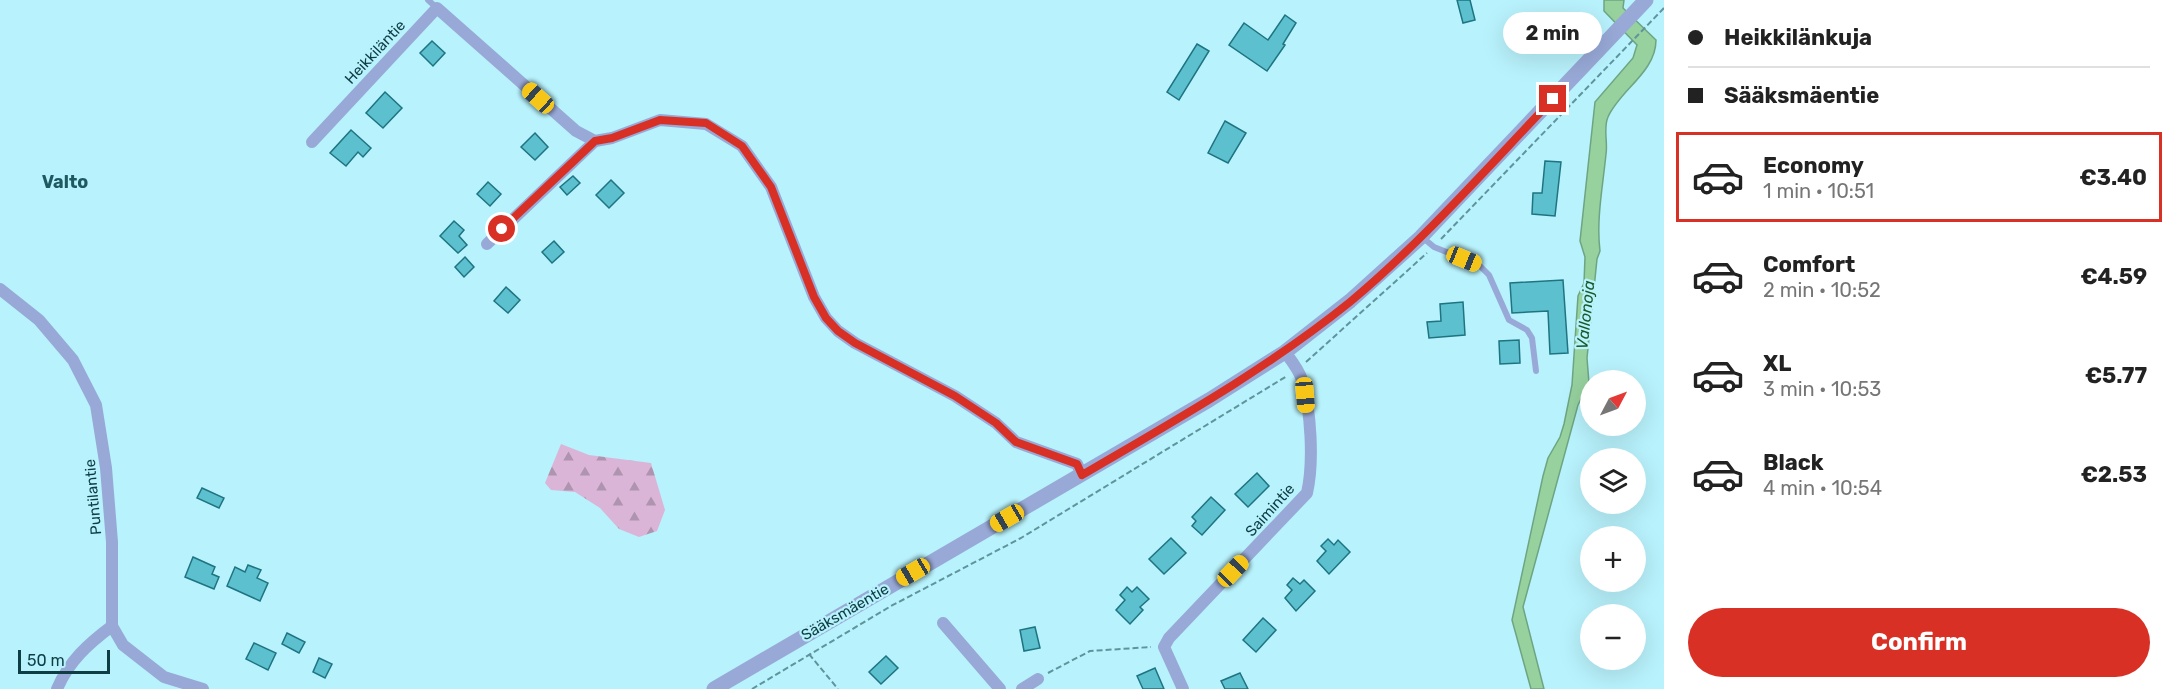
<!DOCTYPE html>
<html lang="en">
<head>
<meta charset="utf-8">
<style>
	:root { --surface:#fff; --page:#f6f6f6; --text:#222; --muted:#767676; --line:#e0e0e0; --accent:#d93025 }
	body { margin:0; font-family:Rubik,sans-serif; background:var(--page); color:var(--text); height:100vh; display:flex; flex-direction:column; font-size:22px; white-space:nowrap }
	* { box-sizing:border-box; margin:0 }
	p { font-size:20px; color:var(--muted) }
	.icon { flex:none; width:33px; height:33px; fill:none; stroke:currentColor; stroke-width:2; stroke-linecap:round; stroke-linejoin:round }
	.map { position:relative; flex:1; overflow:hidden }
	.sheet { display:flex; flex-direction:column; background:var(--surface); width:510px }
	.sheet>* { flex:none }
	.guide { display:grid; align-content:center; height:132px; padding:0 24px; background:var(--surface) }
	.needle { width:39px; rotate:49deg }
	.fabs { position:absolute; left:1580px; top:370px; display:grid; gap:12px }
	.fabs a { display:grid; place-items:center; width:66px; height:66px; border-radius:50%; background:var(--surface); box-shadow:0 6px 24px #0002; font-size:30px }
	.scale { position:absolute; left:18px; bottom:15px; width:92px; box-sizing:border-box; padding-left:6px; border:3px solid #0e3d43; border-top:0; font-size:16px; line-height:21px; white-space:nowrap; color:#0e3d43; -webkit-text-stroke:4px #b8f2fc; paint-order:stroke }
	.end { position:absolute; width:27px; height:27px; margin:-14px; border:8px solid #d93025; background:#fff; box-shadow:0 0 0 3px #fff }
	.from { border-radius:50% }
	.bubble { position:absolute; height:42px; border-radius:21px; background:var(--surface); box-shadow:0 6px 24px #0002; font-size:20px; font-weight:700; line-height:42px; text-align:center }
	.car { position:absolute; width:18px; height:36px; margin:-18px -9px; border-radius:8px; box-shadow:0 0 4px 2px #0007; background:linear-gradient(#f5c518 24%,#345 0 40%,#f5c518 0 76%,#345 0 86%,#f5c518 0) }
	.guide b { display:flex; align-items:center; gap:21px; height:57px; font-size:22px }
	.guide b+b { border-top:2px solid var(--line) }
	.guide i { width:15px; height:15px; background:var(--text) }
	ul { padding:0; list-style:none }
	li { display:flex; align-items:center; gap:18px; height:90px; margin:0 12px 9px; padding:0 12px; border:3px solid transparent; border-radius:0px }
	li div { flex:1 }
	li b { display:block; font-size:22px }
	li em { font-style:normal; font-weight:700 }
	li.on { border-color:var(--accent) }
	li>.icon { width:54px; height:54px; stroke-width:1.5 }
	.cta { display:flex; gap:12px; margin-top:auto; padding:12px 24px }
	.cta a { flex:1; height:69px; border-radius:36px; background:var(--accent); color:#fff; font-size:24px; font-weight:700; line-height:69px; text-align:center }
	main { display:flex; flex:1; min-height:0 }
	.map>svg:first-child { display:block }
	.forest { fill:url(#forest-firs) }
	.water { fill:#96d19e; stroke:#6da583; stroke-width:1.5 }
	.building { fill:#5dc0cf; stroke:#1e7480; stroke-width:1.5 }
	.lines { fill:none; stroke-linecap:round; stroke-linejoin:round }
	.path { stroke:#60949c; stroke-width:2; stroke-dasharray:6 3; stroke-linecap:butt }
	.service { stroke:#98a9d7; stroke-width:6 }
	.minor { stroke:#98a9d7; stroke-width:12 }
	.tertiary { stroke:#98a9d7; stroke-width:15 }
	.route { stroke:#d93025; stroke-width:8 }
	.labels { text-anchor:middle; stroke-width:4.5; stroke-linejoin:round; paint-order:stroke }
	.street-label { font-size:15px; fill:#0e3d43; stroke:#b8f2fc }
	.water-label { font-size:16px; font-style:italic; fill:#195828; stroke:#b8f2fc }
	.quarter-label { font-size:18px; font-weight:bold; fill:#1e5860; stroke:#b8f2fc }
</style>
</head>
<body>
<main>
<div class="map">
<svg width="1664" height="689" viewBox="0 0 1664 689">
	<defs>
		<pattern id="forest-firs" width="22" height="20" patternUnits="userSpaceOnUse" patternTransform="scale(1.5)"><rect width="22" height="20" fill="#dab5d7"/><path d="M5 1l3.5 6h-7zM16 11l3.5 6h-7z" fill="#af94b0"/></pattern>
	</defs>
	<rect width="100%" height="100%" fill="#b8f2fc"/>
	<path class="forest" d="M561,444l28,11 62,8 14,47 -8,21 -18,6 -20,-8 -19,-21 -25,-16 -24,-2 -6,-7z"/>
	<path class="water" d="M1604,0h20l-1,8 33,32c0,32 -36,50 -48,77 -5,11 0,25 -2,37 -3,31 -10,66 -6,97l-3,8 -10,99 2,25 -11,22 -55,202 21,82h-13l-19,-69 31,-144 5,-18 12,-21 4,-13 8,-39 6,-89 6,-13 1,-26 -5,-16 15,-139 38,-44 4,-13 -33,-34z"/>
	<g class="building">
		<path d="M1457,0h13l5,20 -12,3z"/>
		<path d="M1285,15l11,8 -13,21 2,1 -18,26 -38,-26 15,-22 24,17z"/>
		<path d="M432,41l13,12 -12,13 -13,-13z"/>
		<path d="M1197,44l12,7 -30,49 -12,-8z"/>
		<path d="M385,92l17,16 -19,20 -17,-15z"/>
		<path d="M1225,121l21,12 -18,30 -20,-10z"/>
		<path d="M351,130l20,18 -8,9 -5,-5 -12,14 -16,-13z"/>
		<path d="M535,133l13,14 -13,13 -14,-13z"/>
		<path d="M1545,161l16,1 -6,54 -23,-2 1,-21h9z"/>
		<path d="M573,176l7,7 -13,12 -7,-8z"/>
		<path d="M611,180l13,13 -15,15 -13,-13z"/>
		<path d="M488,182l13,12 -11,12 -13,-12z"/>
		<path d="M454,221l10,9 -5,6 8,9 -9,8 -18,-17z"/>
		<path d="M554,241l10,11 -12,11 -10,-11z"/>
		<path d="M465,257l9,10 -10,10 -9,-10z"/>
		<path d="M1563,280l5,73 -18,1 -2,-43 -36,2 -2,-30z"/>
		<path d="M506,287l14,13 -12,13 -14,-12z"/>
		<path d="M1463,302l2,33 -36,3 -2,-16 14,-1 -1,-17z"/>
		<path d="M1519,340l1,23 -20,1 -1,-23z"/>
		<path d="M1257,473l12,13 -21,21 -13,-13z"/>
		<path d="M202,488l22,10 -5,10 -22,-10z"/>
		<path d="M1211,497l14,13 -23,25 -10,-9 4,-5 -4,-4z"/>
		<path d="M1171,538l15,15 -22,21 -15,-15z"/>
		<path d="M1328,539l6,6 4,-5 12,12 -21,22 -12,-13 9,-10 -5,-5z"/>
		<path d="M193,557l22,10 -3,7 7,3 -5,12 -29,-12z"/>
		<path d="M248,565l13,5 -4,8 11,5 -8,18 -33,-15 8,-19 10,5z"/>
		<path d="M1293,578l7,6 4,-4 11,11 -19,20 -11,-13 7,-8 -5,-5z"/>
		<path d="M1127,587l5,5 5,-5 12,12 -9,8 3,3 -13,14 -14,-14 9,-10 -5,-5z"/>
		<path d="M1263,618l13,12 -20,22 -13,-12z"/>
		<path d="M1035,627l5,21 -16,3 -4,-21z"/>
		<path d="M287,633l18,9 -6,11 -17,-9z"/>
		<path d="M254,643l22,10 -8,17 -22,-11z"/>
		<path d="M886,656l12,12 -17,16 -12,-12z"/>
		<path d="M319,658l13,6 -7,14 -12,-6z"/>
		<path d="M1155,668l9,21h-21l-6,-13z"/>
		<path d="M1240,673l8,16h-23l-4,-8z"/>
	</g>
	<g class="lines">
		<g class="path">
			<path d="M1441,239l223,-231"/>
			<path d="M1306,362l121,-109"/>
			<path d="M809,654l29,35"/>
			<path d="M1048,673l42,-22 61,-4"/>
			<path d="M752,689l139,-83 130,-68 266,-162"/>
		</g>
		<g class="service">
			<path d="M428,0l9,8"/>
			<path d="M1422,237l12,10 45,18 10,10 20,45 18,10 5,8 4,33"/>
		</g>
		<g class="minor">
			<path d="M312,142l125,-134 139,123 19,10 17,-3 48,-18 46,4 36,22 29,41 43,110 12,21 12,13 17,12 100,53 41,27 20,19 61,22 5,11"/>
			<path d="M487,244l108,-103"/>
			<path d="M0,289l39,31 34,40 23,45 10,63 6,74v84l11,19 41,32 39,12"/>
			<path d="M943,623l57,66"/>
			<path d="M57,689c12,-28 31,-45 55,-63"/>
			<path d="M1022,689l16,-10"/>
			<path d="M1183,689l-19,-42 5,-9 138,-145c7,-31 4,-82 -5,-113 -3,-10 -11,-20 -17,-28"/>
		</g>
		<path class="tertiary" d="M714,689l495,-289 76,-48 65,-51 71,-64 225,-237"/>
	</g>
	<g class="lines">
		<path class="route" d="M502,229l93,-88 17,-3 48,-18 46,3 36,23 29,41 43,110 12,21 12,13 17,12 100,53 41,27 20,19 61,22 5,11c92,-54 185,-106 268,-173 73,-61 137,-134 203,-203"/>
	</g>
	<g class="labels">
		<g class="street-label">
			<text transform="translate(375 52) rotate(-47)" y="5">Heikkiläntie</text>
			<text transform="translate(93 497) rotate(-95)" y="5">Puntilantie</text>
			<text transform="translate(1270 510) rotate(-48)" y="5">Saimintie</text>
			<text transform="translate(845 612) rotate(-30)" y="5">Sääksmäentie</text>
		</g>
		<g class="water-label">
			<text transform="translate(1585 315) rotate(-84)" y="6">Vallonoja</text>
		</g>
		<g class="quarter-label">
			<text x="65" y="188">Valto</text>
		</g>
	</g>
</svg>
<div class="fabs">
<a><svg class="needle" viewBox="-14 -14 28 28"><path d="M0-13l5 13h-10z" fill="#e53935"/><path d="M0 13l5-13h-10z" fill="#767676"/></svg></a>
<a><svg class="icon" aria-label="layers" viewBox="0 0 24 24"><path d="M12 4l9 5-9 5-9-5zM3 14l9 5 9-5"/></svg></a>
<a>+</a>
<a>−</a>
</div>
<div class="scale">50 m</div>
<i class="end from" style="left:502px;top:229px"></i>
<i class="end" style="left:1553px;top:99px"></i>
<div class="bubble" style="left:1503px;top:12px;width:99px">2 min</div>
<i class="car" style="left:538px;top:98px;rotate:312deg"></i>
<i class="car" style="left:1464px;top:259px;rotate:112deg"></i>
<i class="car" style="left:1305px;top:395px;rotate:175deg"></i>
<i class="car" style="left:1007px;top:518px;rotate:240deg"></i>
<i class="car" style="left:1233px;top:571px;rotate:44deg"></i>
<i class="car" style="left:913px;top:572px;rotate:240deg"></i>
</div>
<section class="sheet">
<div class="guide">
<b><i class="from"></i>Heikkilänkuja</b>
<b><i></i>Sääksmäentie</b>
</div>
<ul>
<li class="on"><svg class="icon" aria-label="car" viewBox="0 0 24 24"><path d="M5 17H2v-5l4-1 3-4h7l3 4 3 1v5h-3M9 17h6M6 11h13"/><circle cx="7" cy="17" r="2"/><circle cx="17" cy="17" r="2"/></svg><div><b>Economy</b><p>1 min · 10:51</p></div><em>€3.40</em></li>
<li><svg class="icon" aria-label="car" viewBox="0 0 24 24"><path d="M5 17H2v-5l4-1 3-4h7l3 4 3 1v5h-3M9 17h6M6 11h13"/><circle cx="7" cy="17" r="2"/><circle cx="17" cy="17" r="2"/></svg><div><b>Comfort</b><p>2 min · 10:52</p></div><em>€4.59</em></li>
<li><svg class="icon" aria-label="car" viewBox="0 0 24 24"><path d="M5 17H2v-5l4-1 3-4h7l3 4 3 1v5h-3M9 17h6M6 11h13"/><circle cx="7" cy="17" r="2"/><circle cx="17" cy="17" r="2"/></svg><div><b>XL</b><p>3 min · 10:53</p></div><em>€5.77</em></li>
<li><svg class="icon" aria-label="car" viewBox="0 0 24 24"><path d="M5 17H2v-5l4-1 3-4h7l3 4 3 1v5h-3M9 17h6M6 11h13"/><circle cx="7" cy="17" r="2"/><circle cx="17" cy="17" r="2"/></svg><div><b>Black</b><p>4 min · 10:54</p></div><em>€2.53</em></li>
</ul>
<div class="cta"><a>Confirm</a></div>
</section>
</main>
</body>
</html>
